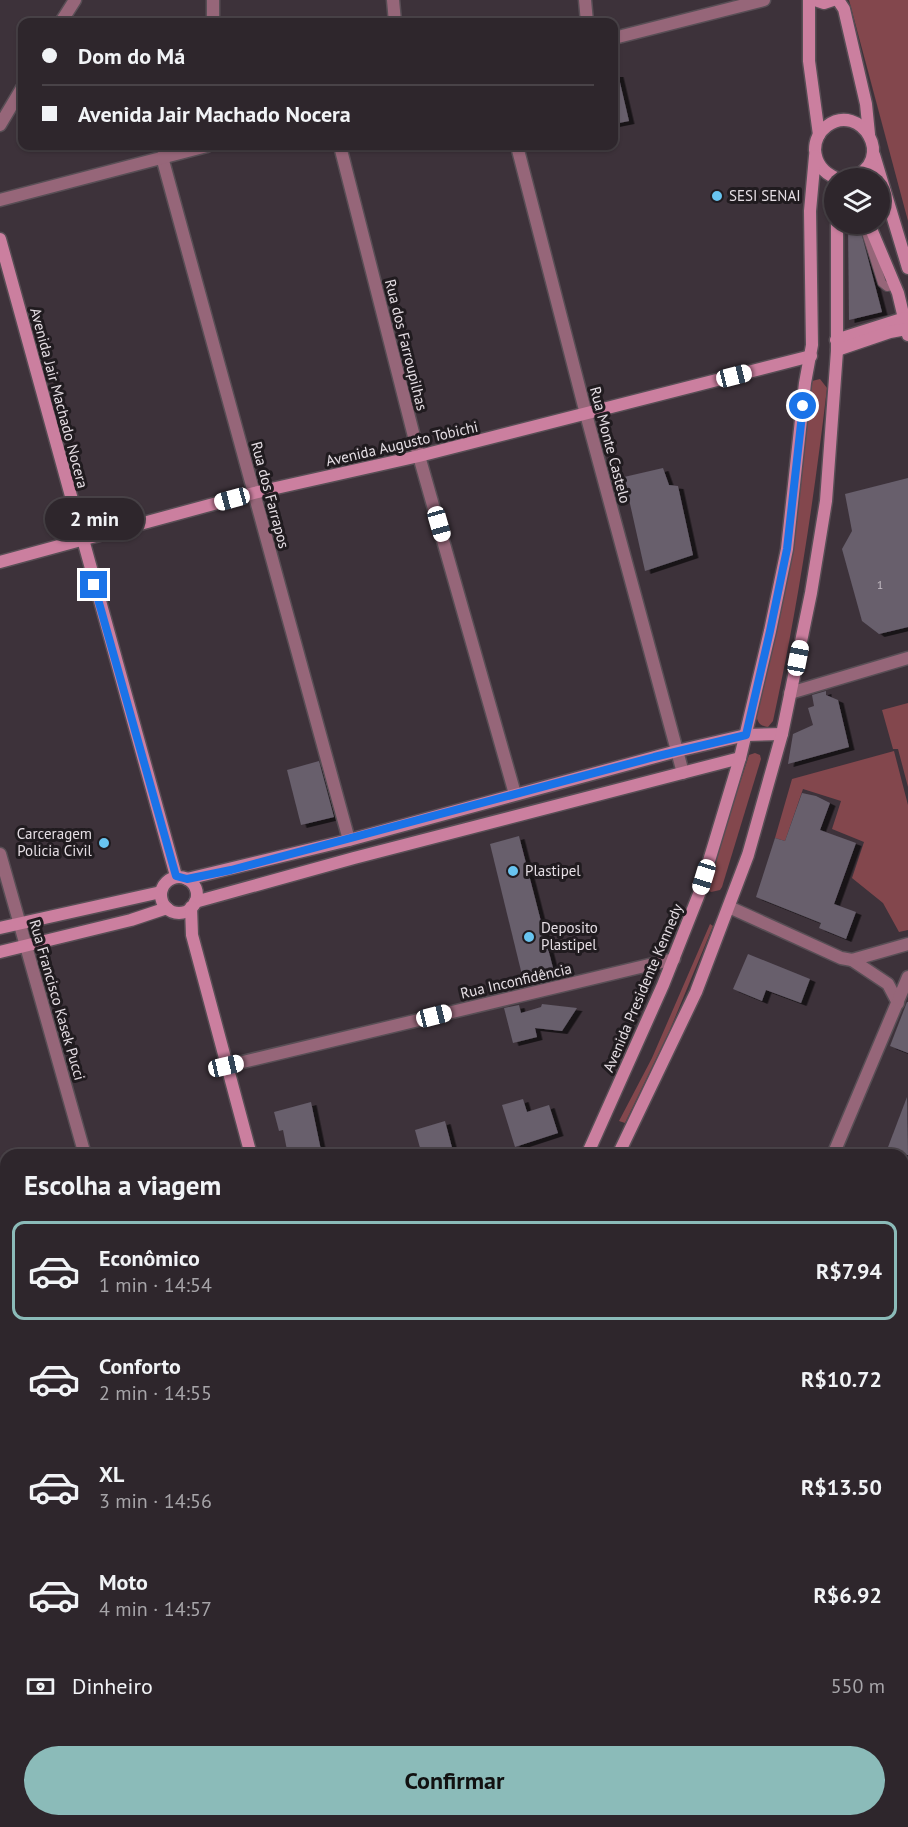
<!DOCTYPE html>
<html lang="pt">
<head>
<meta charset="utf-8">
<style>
	:root { --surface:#2e262c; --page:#3a3238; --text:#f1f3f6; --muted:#a7a5a9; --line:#494348; --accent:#8bbbb9 }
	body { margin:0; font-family:"PT Sans",sans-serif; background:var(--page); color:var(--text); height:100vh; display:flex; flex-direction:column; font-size:22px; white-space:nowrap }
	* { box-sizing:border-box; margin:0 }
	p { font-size:20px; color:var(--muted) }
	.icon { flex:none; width:33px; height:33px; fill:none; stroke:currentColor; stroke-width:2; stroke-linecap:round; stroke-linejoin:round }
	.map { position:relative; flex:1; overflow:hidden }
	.panel { position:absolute; left:0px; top:1149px; width:909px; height:678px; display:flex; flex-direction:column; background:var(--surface); border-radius:18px 18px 0 0; box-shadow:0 2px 4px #0004,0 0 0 2px var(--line) }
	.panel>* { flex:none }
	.hud { position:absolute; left:18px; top:18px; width:600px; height:132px; border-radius:12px; box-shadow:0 2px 4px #0004,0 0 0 2px var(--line); display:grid; align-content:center; height:132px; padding:0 24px; background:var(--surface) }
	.fabs { position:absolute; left:824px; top:168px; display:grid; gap:12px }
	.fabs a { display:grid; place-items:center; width:66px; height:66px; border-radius:50%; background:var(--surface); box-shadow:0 2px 4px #0004,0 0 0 2px var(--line); font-size:30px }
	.end { position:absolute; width:27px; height:27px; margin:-14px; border:8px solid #1a73e8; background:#fff; box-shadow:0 0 0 3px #fff }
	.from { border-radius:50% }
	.bubble { position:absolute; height:42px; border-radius:21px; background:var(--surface); box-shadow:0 2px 4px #0004,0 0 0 2px var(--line); font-size:20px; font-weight:600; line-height:42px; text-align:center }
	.car { position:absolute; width:18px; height:36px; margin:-18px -9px; border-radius:8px; box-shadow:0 0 4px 2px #0007; background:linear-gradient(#fff 24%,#345 0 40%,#fff 0 76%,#345 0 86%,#fff 0) }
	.hud b { display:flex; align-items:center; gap:21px; height:57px; font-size:22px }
	.hud b+b { border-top:2px solid var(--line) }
	.hud i { width:15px; height:15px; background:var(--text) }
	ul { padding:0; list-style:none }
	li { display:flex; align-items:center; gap:18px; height:99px; margin:0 12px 9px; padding:0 12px; border:3px solid transparent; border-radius:12px }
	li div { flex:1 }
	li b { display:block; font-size:22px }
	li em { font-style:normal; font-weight:600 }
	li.current { border-color:var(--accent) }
	li>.icon { width:54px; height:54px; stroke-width:1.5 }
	h2 { padding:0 24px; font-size:27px; line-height:72px }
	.pay { display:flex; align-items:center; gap:15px; height:66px; padding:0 24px; font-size:22px }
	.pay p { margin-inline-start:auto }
	.action { display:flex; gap:12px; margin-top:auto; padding:12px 24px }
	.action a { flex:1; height:69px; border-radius:36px; background:var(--accent); color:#111; font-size:24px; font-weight:600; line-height:69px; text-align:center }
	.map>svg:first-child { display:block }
	.green { fill:#83474d }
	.building { fill:#675f6c; filter:url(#shadow) }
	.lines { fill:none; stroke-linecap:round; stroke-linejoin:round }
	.lane-casing { stroke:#584e55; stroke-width:10 }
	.street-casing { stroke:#584e55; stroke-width:15 }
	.secondary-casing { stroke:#584e55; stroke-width:15 }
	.lane { stroke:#966679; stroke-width:8 }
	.street { stroke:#966679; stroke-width:12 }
	.secondary { stroke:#cb7f9f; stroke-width:12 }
	.route { stroke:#1a73e8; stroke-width:8 }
	.poi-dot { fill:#68c4f0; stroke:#201b1f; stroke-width:2 }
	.labels { text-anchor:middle; stroke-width:6; stroke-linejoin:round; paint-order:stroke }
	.number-label { font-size:12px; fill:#c6bec6 }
	.poi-label { font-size:15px; fill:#e5dee4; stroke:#201b1f; text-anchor:start }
	.street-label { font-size:15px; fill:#e5dee4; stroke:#201b1f }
</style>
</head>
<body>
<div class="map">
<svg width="908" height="1827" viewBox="0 0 908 1827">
	<defs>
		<filter id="shadow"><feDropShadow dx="5.5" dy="3" stdDeviation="0" flood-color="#0009"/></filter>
	</defs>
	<rect width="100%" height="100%" fill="#3d323a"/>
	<g class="green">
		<path d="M849,0h59v221z"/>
		<path d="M820,379l7,9c-13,112 -30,223 -54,333l-5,6c-8,-1 -10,-4 -12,-12l31,-138 13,-86 8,-106 4,-4z"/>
		<path d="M908,703v84l-10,-38h-5l-11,-39z"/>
		<path d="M894,751l14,54v125l-9,2 -16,-29 -31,-25 12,-36 -32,-13 9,-28 -38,-12 -18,52 -10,-3 17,-59z"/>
		<path d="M755,753l5,2 1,4 -39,128 -2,3 -9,2 -4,-3v-6l42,-128z"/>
		<path d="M710,924l3,2 -44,106 -44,91 -6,-2 33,-63z"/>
	</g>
	<g class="building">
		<path d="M614,74h4l11,47 -15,3z"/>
		<path d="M848,224h11l23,88 -33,8z"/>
		<path d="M663,468l6,17 9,1 15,69 -48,16 -21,-94z"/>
		<path d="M908,478v149l-29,7 -17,-13 -20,-72 10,-18 -7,-37z"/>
		<path d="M826,691v4l12,5 11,47 -61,17 5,-30 20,-9 -5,-17 6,-2 -2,-11z"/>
		<path d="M319,761l15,56 -33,8 -14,-55z"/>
		<path d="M802,793l14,3 14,7 -10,27 36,13 -22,61 22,8 -10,27 -27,-11 2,-5 -65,-26 19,-59 10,3z"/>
		<path d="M519,836l34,132 -31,7 -32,-131z"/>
		<path d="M748,954l62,25 -9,24 -35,-13 -4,11 -29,-12z"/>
		<path d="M907,1002h1v51l-18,-7z"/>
		<path d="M542,1004l35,4 -15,23 -27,-3 2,9 -24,6 -9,-35 15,-3 2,8 20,-6z"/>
		<path d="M907,1097l1,58h-23z"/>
		<path d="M523,1099l4,13 22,-7 9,28 -43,14 -13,-42z"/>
		<path d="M311,1102l11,53h-34l-5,-25 -4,1 -5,-19z"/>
		<path d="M445,1121l9,34h-32l-7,-25z"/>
	</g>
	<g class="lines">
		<defs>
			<path id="lane" d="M864,226l18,57 5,4 7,-1"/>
			<g id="street">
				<path d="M213,0v22"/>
				<path d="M393,0l2,22"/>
				<path d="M585,0l2,22"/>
				<path d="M61,22l14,-22"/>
				<path d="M614,38l150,-38"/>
				<path d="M0,125l22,-37"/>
				<path d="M340,146l79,310 96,338"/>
				<path d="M517,146l69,268 97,359"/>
				<path d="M162,157l187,683"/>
				<path d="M0,200l207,-54"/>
				<path d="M790,693l118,-35"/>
				<path d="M0,854l85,301"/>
				<path d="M729,907l112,51 11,2 56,-16"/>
				<path d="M852,960l36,24 10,19"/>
				<path d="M226,1066l448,-107"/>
				<path d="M833,1155l75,-178"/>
				<path d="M903,1280l5,3"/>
				<path d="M0,1348l6,-5"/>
				<path d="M903,1476l5,-14"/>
				<path d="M0,1587l6,-5"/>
				<path d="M903,1805l5,1"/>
				<path d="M349,1827l7,-6"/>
				<path d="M609,1827l2,-6"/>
			</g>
			<g id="secondary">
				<path d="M809,0v61l10,74"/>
				<path d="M815,0l9,3 9,-3"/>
				<path d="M838,0l6,9 22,95 3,30"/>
				<path d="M874,155l34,113"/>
				<path d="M836,178c-12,-5 -20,-13 -21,-28 0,-9 4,-18 12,-24 33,-25 71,34 24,52"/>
				<path d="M869,224l29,69 10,42"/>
				<path d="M0,239l176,637"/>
				<path d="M836,340l69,-22"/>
				<path d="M837,350l53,-18 16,-3"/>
				<path d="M0,562l254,-69 165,-37 392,-100"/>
				<circle cx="179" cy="895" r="18"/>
				<path d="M187,879l162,-39 328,-89 69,-16 36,-1"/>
				<path d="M195,902l159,-44 386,-100"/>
				<path d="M191,907l1,28 59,220"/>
				<path d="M0,928l161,-36"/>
				<path d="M0,952l131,-32 36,-12"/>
				<path d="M587,1155l76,-170 36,-91 41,-136 30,-127 17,-82 18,-166 7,-38 -2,-134 5,-55"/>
				<path d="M618,1155l78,-163 52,-137 34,-121 29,-141 15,-92 11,-150v-127"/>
				<path d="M0,1198l6,2"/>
				<path d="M903,1616l5,1"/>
				<path d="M0,1818l6,-4"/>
				<path d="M46,1827l8,-6"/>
			</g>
		</defs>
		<use href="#lane" class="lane-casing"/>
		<use href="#street" class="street-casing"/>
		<use href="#secondary" class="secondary-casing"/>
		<use href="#lane" class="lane"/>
		<use href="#street" class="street"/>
		<use href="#secondary" class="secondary"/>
	</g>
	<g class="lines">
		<path class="route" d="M94,585l82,291 11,3 44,-9 423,-113 92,-22 24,-104 17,-82 16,-143"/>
	</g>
	<g class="poi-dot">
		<circle cx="717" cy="196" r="6"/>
		<circle cx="104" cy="843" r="6"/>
		<circle cx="513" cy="871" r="6"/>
		<circle cx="529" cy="937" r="6"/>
	</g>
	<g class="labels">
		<g class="number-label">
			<text x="880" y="589">1</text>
		</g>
		<g class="poi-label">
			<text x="729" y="201">SESI SENAI</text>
			<text x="92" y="839" text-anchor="end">Carceragem<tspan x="92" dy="17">Policia Civil</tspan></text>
			<text x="525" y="876">Plastipel</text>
			<text x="541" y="933">Deposito<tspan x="541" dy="17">Plastipel</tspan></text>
		</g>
		<g class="street-label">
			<text transform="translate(406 345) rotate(76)" y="5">Rua dos Farroupilhas</text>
			<text transform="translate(59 398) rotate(75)" y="5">Avenida Jair Machado Nocera</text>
			<text transform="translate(402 444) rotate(-13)" y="5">Avenida Augusto Tobichi</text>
			<text transform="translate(610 445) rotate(75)" y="5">Rua Monte Castelo</text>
			<text transform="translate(270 495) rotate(75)" y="5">Rua dos Farrapos</text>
			<text transform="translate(516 981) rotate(-13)" y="5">Rua Inconfidência</text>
			<text transform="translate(643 988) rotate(-67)" y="5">Avenida Presidente Kennedy</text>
			<text transform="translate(57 1000) rotate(74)" y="5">Rua Francisco Kasek Pucci</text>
		</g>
	</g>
</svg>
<div class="fabs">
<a><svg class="icon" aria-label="layers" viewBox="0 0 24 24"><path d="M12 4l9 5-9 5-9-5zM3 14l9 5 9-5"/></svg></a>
</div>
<i class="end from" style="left:803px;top:406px"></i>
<i class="end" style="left:94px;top:585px"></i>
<div class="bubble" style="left:45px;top:498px;width:99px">2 min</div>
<i class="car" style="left:734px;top:376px;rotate:76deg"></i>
<i class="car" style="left:232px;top:499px;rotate:255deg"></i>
<i class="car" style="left:439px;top:524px;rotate:164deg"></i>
<i class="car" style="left:798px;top:658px;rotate:11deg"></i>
<i class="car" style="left:704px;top:877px;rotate:197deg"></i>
<i class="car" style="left:434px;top:1016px;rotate:76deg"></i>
<i class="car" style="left:226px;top:1066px;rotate:77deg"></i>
<div class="hud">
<b><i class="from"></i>Dom do Má</b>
<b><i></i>Avenida Jair Machado Nocera</b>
</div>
<section class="panel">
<h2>Escolha a viagem</h2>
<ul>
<li class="current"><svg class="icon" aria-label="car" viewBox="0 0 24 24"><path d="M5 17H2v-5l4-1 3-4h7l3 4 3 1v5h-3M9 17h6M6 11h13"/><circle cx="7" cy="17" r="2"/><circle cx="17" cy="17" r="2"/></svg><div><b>Econômico</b><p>1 min · 14:54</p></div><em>R$7.94</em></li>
<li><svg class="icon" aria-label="car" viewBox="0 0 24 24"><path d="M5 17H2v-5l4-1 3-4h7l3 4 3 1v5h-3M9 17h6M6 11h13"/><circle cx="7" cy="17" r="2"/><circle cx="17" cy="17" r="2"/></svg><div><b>Conforto</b><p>2 min · 14:55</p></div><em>R$10.72</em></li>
<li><svg class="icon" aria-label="car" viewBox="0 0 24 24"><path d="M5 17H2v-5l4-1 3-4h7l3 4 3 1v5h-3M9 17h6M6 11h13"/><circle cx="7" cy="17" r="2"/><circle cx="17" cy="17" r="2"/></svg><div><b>XL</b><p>3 min · 14:56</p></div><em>R$13.50</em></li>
<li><svg class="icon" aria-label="car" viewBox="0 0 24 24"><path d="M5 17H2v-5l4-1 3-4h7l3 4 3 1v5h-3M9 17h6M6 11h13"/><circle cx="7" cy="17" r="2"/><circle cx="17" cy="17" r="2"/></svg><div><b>Moto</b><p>4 min · 14:57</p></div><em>R$6.92</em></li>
</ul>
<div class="pay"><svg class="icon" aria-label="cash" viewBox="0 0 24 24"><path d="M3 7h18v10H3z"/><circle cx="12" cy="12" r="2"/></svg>Dinheiro<p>550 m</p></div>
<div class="action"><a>Confirmar</a></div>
</section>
</div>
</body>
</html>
